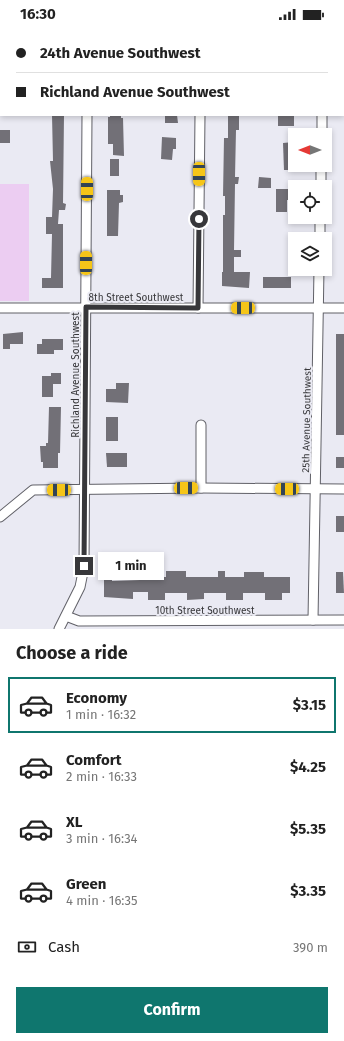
<!DOCTYPE html>
<html lang="en">
<head>
<meta charset="utf-8">
<style>
	:root { --surface:#fff; --page:#f2f2f2; --text:#222; --muted:#767676; --line:#e0e0e0; --accent:#0f766e }
	body { margin:0; font-family:"Fira Sans",sans-serif; background:var(--page); color:var(--text); height:100vh; display:flex; flex-direction:column; font-size:15px; white-space:nowrap }
	* { box-sizing:border-box; margin:0 }
	p { font-size:13px; color:var(--muted) }
	.icon { flex:none; width:22px; height:22px; fill:none; stroke:currentColor; stroke-width:2; stroke-linecap:round; stroke-linejoin:round }
	.map { position:relative; height:601px; overflow:hidden }
	.panel { display:flex; flex-direction:column; background:var(--surface); flex:1 }
	.panel>* { flex:none }
	.hud { position:absolute; left:0px; top:0px; width:344px; height:88px; box-shadow:0 2px 6px #0003; display:grid; align-content:center; height:88px; padding:0 16px; background:var(--surface) }
	.needle { width:26px; rotate:270deg }
	.fabs { position:absolute; left:288px; top:100px; display:grid; gap:8px }
	.fabs a { display:grid; place-items:center; width:44px; height:44px; border-radius:0px; background:var(--surface); box-shadow:0 2px 6px #0003; font-size:20px }
	.end { position:absolute; width:18px; height:18px; margin:-9px; border:5px solid #37373a; background:#fff; box-shadow:0 0 0 2px #fff }
	.from { border-radius:50% }
	.bubble { position:absolute; height:28px; border-radius:0px; background:var(--surface); box-shadow:0 2px 6px #0003; font-size:13px; font-weight:700; line-height:28px; text-align:center }
	.car { position:absolute; width:12px; height:24px; margin:-12px -6px; border-radius:5px; box-shadow:0 0 3px 1px #0007; background:linear-gradient(#f5c518 24%,#345 0 40%,#f5c518 0 76%,#345 0 86%,#f5c518 0) }
	.hud b { display:flex; align-items:center; gap:14px; height:38px; font-size:15px }
	.hud b+b { border-top:1px solid var(--line) }
	.hud i { width:10px; height:10px; background:var(--text) }
	ul { padding:0; list-style:none }
	li { display:flex; align-items:center; gap:12px; height:56px; margin:0 8px 6px; padding:0 8px; border:2px solid transparent; border-radius:0px }
	li div { flex:1 }
	li b { display:block; font-size:15px }
	li em { font-style:normal; font-weight:700 }
	li.current { border-color:var(--accent) }
	li>.icon { width:36px; height:36px; stroke-width:1.5 }
	h2 { padding:0 16px; font-size:18px; line-height:48px }
	.pay { display:flex; align-items:center; gap:10px; height:44px; padding:0 16px; font-size:15px }
	.pay p { margin-inline-start:auto }
	.primary-button { display:flex; gap:8px; margin-top:auto; padding:8px 16px }
	.primary-button a { flex:1; height:46px; border-radius:0px; background:var(--accent); color:#fff; font-size:16px; font-weight:700; line-height:46px; text-align:center }
	.status { display:flex; justify-content:space-between; align-items:center; height:28px; padding:0 20px; background:var(--surface); direction:ltr }
	.status svg { height:11px; fill:currentColor }
	.map>svg:first-child { display:block }
	.green { fill:#eccdf2 }
	.building { fill:#727077 }
	.lines { fill:none; stroke-linecap:round; stroke-linejoin:round }
	.minor-casing { stroke:#606067; stroke-width:11 }
	.minor { stroke:#fff; stroke-width:9 }
	.route { stroke:#37373a; stroke-width:5 }
	.labels { text-anchor:middle; stroke-width:4; stroke-linejoin:round; paint-order:stroke }
	.street-label { font-size:10px; fill:#37373a; stroke:#eaeaf3 }
</style>
</head>
<body>
<div class="status"><b>16:30</b><svg viewBox="0 0 49 12"><path d="M0 12V9h3v3zM5 12V6h3v6zM10 12V3h3v9zM15 12V0h3v12zM26 1h20v11H26zM47 4h2v5h-2z"/></svg></div>
<div class="map">
<svg width="344" height="601" viewBox="0 0 344 601">
	<rect width="100%" height="100%" fill="#eaeaf3"/>
	<rect class="green" x="0" y="156" width="29" height="117"/>
	<g class="building">
		<path d="M52,87h12l-1,88 3,1 -1,6h-6l-1,14h5v64h-21v-10h9l1,-44h-6v-17h6l1,-28 -3,-28h3z"/>
		<path d="M110,87h11v3h2l1,38 -11,-1v-11h-5v-27h2z"/>
		<path d="M165,87h12l1,8h-13z"/>
		<path d="M228,87h11v15h-3l-1,47h4l-1,7h-3l-1,66h7v7h-7v15h16l-1,16 -27,-2v-14h1v-57h2v-19h-2l1,-58h4z"/>
		<rect x="278" y="87" width="16" height="11"/>
		<rect x="0" y="102" width="10" height="13"/>
		<path d="M162,109l14,1v11h-3l-1,11 -11,-1z"/>
		<path d="M294,114l1,28h-11l-1,-27z"/>
		<rect x="110" y="131" width="9" height="17"/>
		<path d="M259,149l12,1v10h-13z"/>
		<path d="M276,161h18v11h-7v12h-11z"/>
		<path d="M107,162h13v5h3v7l-4,1 -1,33h-11z"/>
		<rect x="263" y="249" width="28" height="11"/>
		<path d="M23,304v12h-13v5h-7v-15z"/>
		<rect x="336" y="306" width="8" height="101"/>
		<path d="M42,311h21v11h-9v4h-17v-10h5z"/>
		<path d="M51,345h10v11h-8v13h-11v-21h9z"/>
		<path d="M116,355h13l-1,20 -22,-1v-13h10z"/>
		<path d="M49,379h12l-1,46h-2v15h-15v-6h-2l-1,-16h6v-3h2z"/>
		<rect x="106" y="389" width="12" height="24"/>
		<path d="M106,425h21v14h-20z"/>
		<rect x="336" y="429" width="8" height="11"/>
		<rect x="336" y="488" width="8" height="16"/>
		<path d="M140,543h7v6h19v-6h20v6h32v-6h7v6h19v-5h20v5h26v16h-8v7h-17v-7h-22v7h-17v-7h-22v6l-17,1v-7h-22v7h-17v-8h-15v7l-29,-2v-22h8v6l28,-1z"/>
		<path d="M336,544h7l1,21h-8z"/>
	</g>
	<g class="lines">
		<defs>
			<g id="minor">
				<path d="M87,1v-1"/>
				<path d="M201,1v-1"/>
				<path d="M323,1v-1"/>
				<path d="M322,107v-20"/>
				<path d="M321,159v-22"/>
				<path d="M320,211v-22"/>
				<path d="M0,280h344"/>
				<path d="M198,280l2,-193"/>
				<path d="M201,460v-63"/>
				<path d="M0,489l33,-27 168,-2 143,1"/>
				<path d="M66,588l13,5 265,-1"/>
				<path d="M313,592l6,-351"/>
				<path d="M59,601l21,-42 4,-20 3,-452"/>
			</g>
		</defs>
		<use href="#minor" class="minor-casing"/>
		<use href="#minor" class="minor"/>
	</g>
	<g class="lines">
		<path class="route" d="M84,538l2,-259 112,1 1,-89"/>
	</g>
	<g class="labels">
		<g class="street-label">
			<text x="136" y="273">8th Street Southwest</text>
			<text transform="translate(75 347) rotate(-90)" y="4">Richland Avenue Southwest</text>
			<text transform="translate(306 392) rotate(-89)" y="4">25th Avenue Southwest</text>
			<text x="205" y="586">10th Street Southwest</text>
		</g>
	</g>
</svg>
<div class="fabs">
<a><svg class="needle" viewBox="-14 -14 28 28"><path d="M0-13l5 13h-10z" fill="#e53935"/><path d="M0 13l5-13h-10z" fill="#767676"/></svg></a>
<a><svg class="icon" aria-label="locate" viewBox="0 0 24 24"><circle cx="12" cy="12" r="6"/><path d="M12 2v4M12 18v4M2 12h4M18 12h4"/></svg></a>
<a><svg class="icon" aria-label="layers" viewBox="0 0 24 24"><path d="M12 4l9 5-9 5-9-5zM3 14l9 5 9-5"/></svg></a>
</div>
<i class="end from" style="left:199px;top:191px"></i>
<i class="end" style="left:84px;top:538px"></i>
<div class="bubble" style="left:98px;top:524px;width:66px">1 min</div>
<i class="car" style="left:199px;top:146px;rotate:180deg"></i>
<i class="car" style="left:87px;top:161px;rotate:0deg"></i>
<i class="car" style="left:86px;top:235px;rotate:0deg"></i>
<i class="car" style="left:243px;top:280px;rotate:270deg"></i>
<i class="car" style="left:186px;top:460px;rotate:89deg"></i>
<i class="car" style="left:287px;top:461px;rotate:270deg"></i>
<i class="car" style="left:59px;top:462px;rotate:270deg"></i>
<div class="hud">
<b><i class="from"></i>24th Avenue Southwest</b>
<b><i></i>Richland Avenue Southwest</b>
</div>
</div>
<section class="panel">
<h2>Choose a ride</h2>
<ul>
<li class="current"><svg class="icon" aria-label="car" viewBox="0 0 24 24"><path d="M5 17H2v-5l4-1 3-4h7l3 4 3 1v5h-3M9 17h6M6 11h13"/><circle cx="7" cy="17" r="2"/><circle cx="17" cy="17" r="2"/></svg><div><b>Economy</b><p>1 min · 16:32</p></div><em>$3.15</em></li>
<li><svg class="icon" aria-label="car" viewBox="0 0 24 24"><path d="M5 17H2v-5l4-1 3-4h7l3 4 3 1v5h-3M9 17h6M6 11h13"/><circle cx="7" cy="17" r="2"/><circle cx="17" cy="17" r="2"/></svg><div><b>Comfort</b><p>2 min · 16:33</p></div><em>$4.25</em></li>
<li><svg class="icon" aria-label="car" viewBox="0 0 24 24"><path d="M5 17H2v-5l4-1 3-4h7l3 4 3 1v5h-3M9 17h6M6 11h13"/><circle cx="7" cy="17" r="2"/><circle cx="17" cy="17" r="2"/></svg><div><b>XL</b><p>3 min · 16:34</p></div><em>$5.35</em></li>
<li><svg class="icon" aria-label="car" viewBox="0 0 24 24"><path d="M5 17H2v-5l4-1 3-4h7l3 4 3 1v5h-3M9 17h6M6 11h13"/><circle cx="7" cy="17" r="2"/><circle cx="17" cy="17" r="2"/></svg><div><b>Green</b><p>4 min · 16:35</p></div><em>$3.35</em></li>
</ul>
<div class="pay"><svg class="icon" aria-label="cash" viewBox="0 0 24 24"><path d="M3 7h18v10H3z"/><circle cx="12" cy="12" r="2"/></svg>Cash<p>390 m</p></div>
<div class="primary-button"><a>Confirm</a></div>
</section>
</body>
</html>
